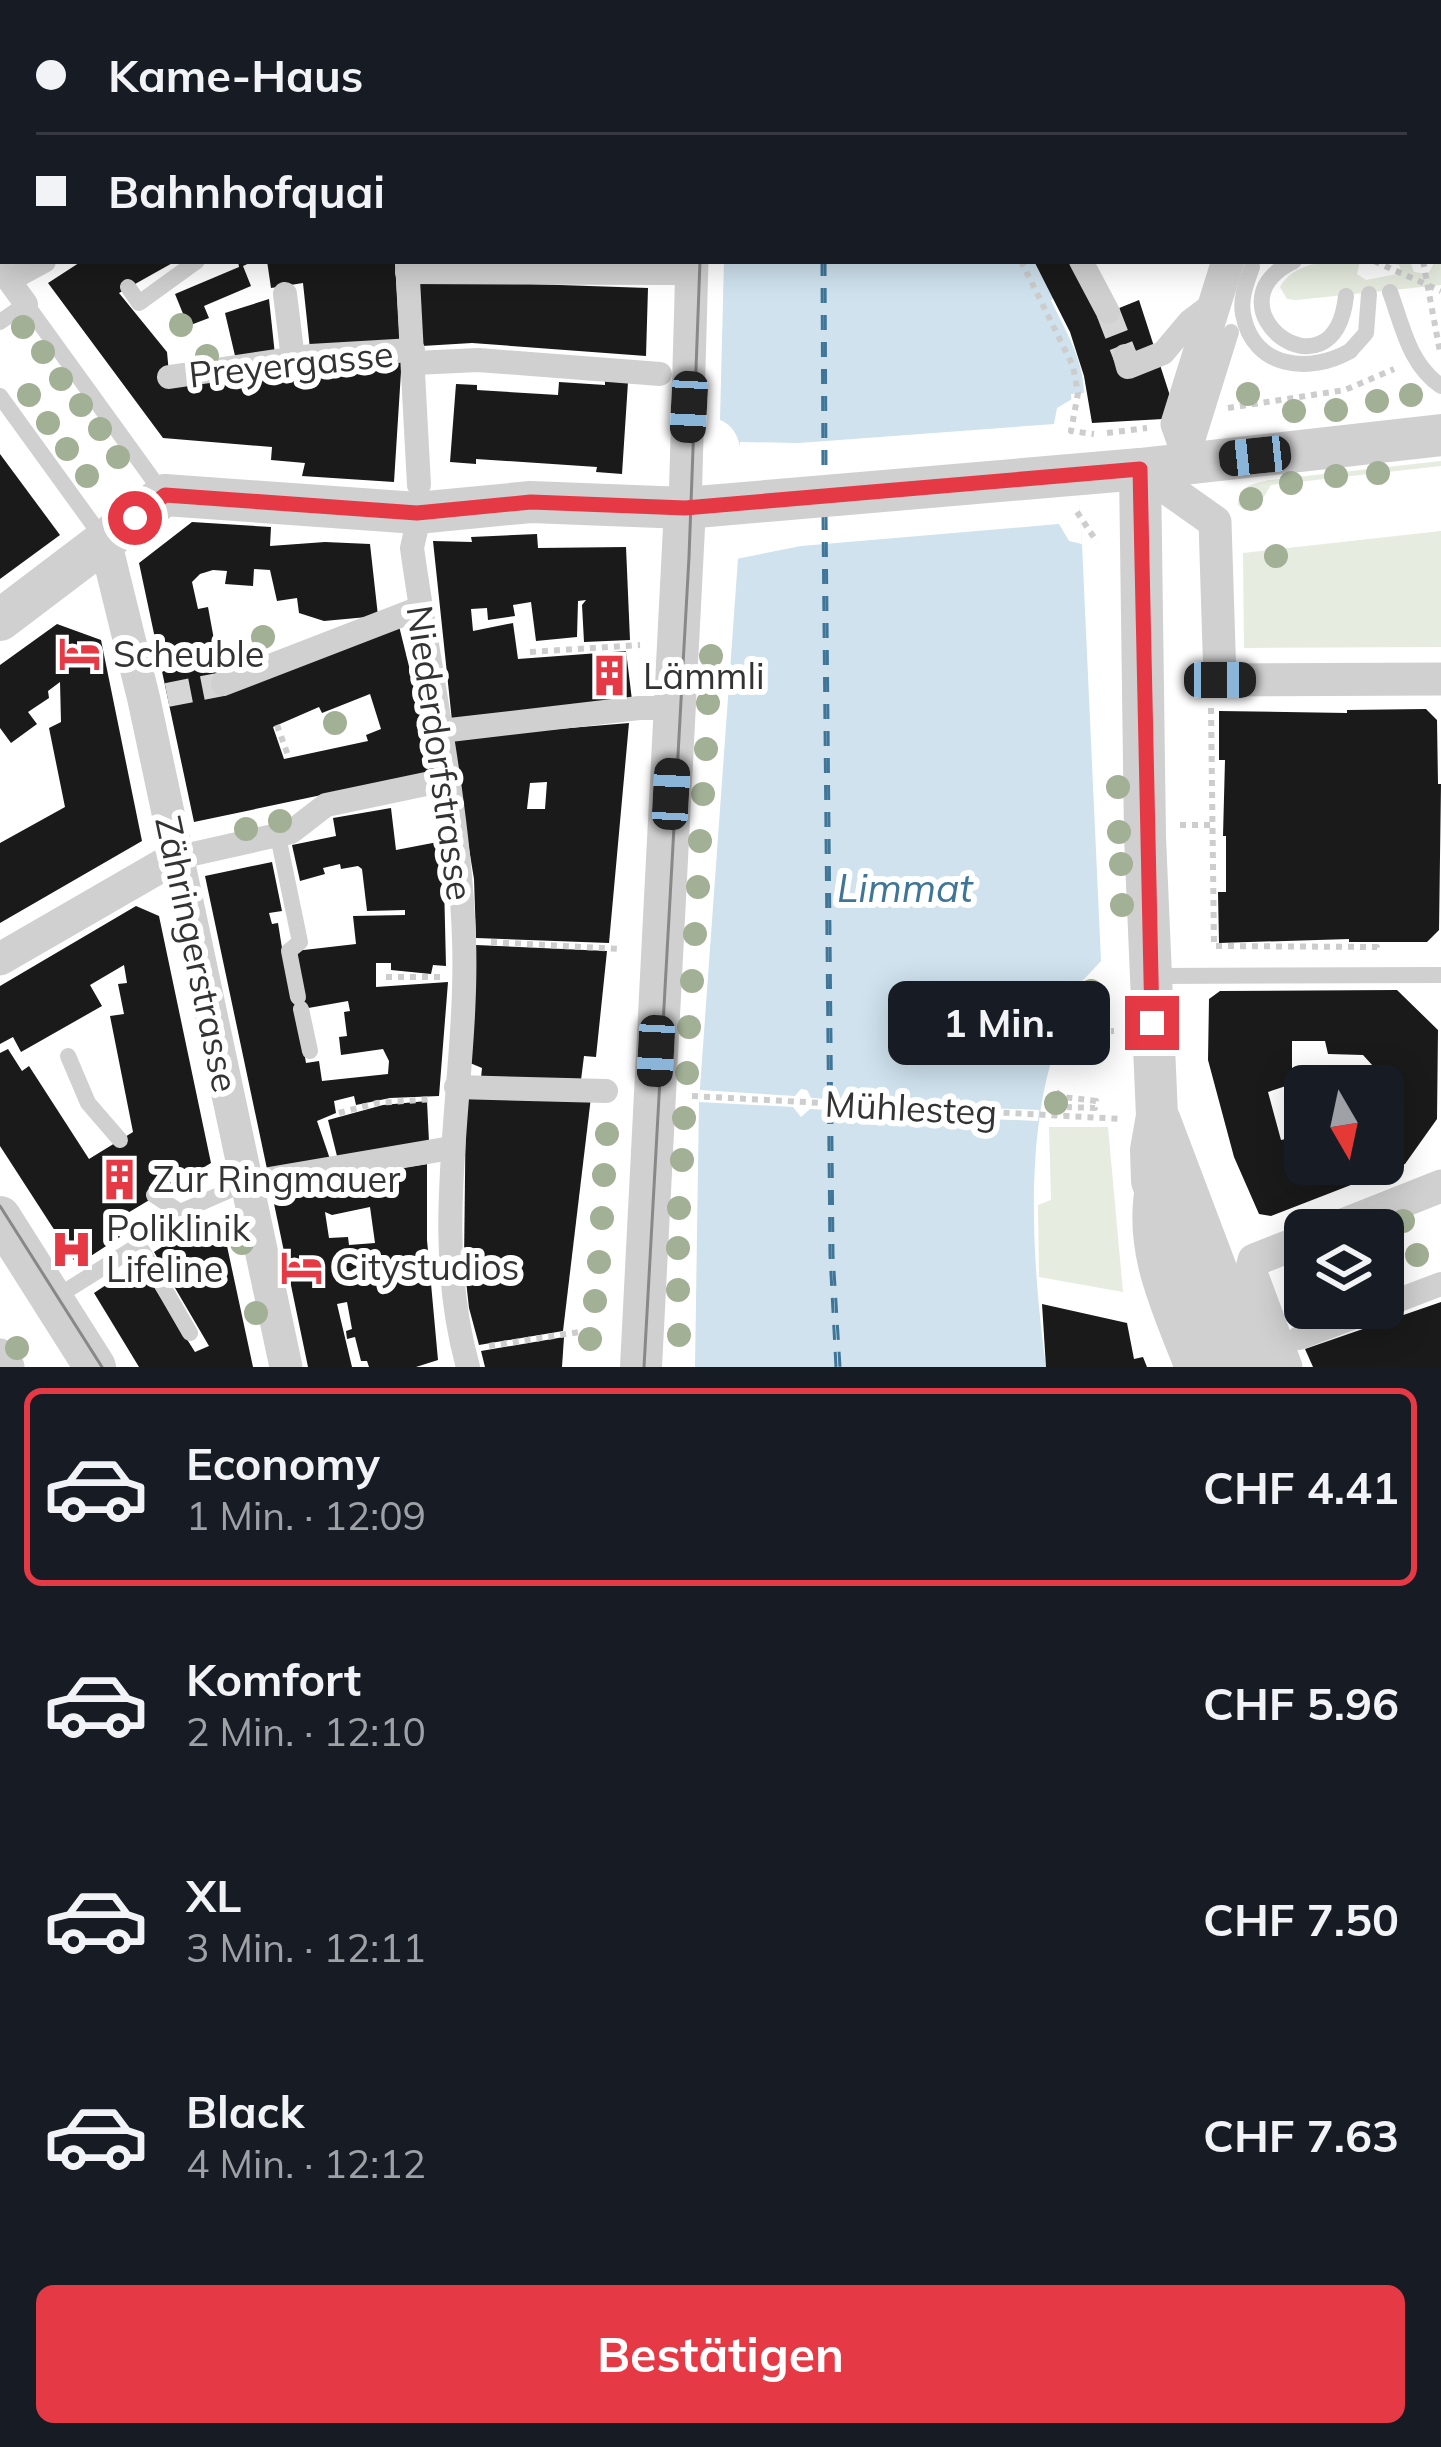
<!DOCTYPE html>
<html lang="de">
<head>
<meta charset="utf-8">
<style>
	:root { --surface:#171b24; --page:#20242c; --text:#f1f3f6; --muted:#9ea1a6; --line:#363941; --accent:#e63946 }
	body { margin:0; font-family:Mulish,sans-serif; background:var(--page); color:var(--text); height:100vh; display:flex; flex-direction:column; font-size:45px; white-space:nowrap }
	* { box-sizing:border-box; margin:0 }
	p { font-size:39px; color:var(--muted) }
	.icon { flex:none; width:66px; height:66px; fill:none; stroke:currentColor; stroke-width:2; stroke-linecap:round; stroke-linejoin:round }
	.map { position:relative; height:1367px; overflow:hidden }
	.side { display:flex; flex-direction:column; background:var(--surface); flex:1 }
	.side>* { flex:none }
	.top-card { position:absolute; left:0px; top:0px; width:1443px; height:264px; box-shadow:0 6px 30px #0003; display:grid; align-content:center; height:264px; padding:0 36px; background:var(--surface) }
	.needle { width:78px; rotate:171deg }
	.buttons { position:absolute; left:1284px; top:1065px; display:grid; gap:24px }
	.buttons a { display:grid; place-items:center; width:120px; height:120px; border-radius:18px; background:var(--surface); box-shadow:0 6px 30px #0003; font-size:60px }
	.end { position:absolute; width:54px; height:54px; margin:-27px; border:15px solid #e63946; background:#fff; box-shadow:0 0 0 6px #fff }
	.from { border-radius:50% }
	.bubble { position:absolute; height:84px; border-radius:18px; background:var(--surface); box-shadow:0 6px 30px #0003; font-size:39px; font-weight:700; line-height:84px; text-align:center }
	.car { position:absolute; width:36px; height:72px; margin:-36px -18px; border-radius:15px; box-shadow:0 0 9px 3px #0007; background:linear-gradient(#222 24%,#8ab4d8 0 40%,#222 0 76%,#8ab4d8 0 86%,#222 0) }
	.top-card b { display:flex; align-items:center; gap:42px; height:114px; font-size:45px }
	.top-card b+b { border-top:3px solid var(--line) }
	.top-card i { width:30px; height:30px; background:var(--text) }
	ul { padding:21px 0 0; list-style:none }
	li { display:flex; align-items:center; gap:36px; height:198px; margin:0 24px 18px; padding:0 12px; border:6px solid transparent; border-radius:18px }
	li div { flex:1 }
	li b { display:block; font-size:45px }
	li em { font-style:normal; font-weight:700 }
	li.active { border-color:var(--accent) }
	li>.icon { width:108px; height:108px; stroke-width:1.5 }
	.button { display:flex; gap:24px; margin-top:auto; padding:24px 36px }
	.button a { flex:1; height:138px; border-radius:18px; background:var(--accent); color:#fff; font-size:48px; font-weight:700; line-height:138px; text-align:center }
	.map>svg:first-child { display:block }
	.green { fill:#e6ecdf }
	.water { fill:#cfe2ee }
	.pier { fill:#fff }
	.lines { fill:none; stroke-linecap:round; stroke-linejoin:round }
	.ferry { stroke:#3f7597; stroke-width:3; stroke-dasharray:15 12; stroke-linecap:butt }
	.building { fill:#1a1a1a; fill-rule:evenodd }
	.pedestrian-tunnel { stroke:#d6d6d6; stroke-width:24; stroke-dasharray:24 12; stroke-linecap:butt }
	.path { stroke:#cdcdcd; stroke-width:6; stroke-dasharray:6 6; stroke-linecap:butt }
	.service { stroke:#d0d0d0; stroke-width:16 }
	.pedestrian { stroke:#d0d0d0; stroke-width:24 }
	.minor { stroke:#d0d0d0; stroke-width:33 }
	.tertiary { stroke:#d0d0d0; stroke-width:42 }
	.tram { stroke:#888; stroke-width:3 }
	.service-bridge { stroke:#d0d0d0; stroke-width:16 }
	.tree { fill:#a2b095 }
	.route { stroke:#e63946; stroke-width:15 }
	.labels { text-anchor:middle; stroke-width:12; stroke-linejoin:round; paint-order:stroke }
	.street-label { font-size:36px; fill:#333; stroke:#fff }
	.poi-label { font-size:36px; fill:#333; stroke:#fff; text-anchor:start }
	.water-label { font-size:39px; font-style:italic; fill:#3f7597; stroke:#fff }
</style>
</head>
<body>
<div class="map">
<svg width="1441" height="1367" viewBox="0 0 1441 1367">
	<rect width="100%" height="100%" fill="#fff"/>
	<g class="green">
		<path d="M1441,243v42l-145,15 -9,-1 -7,-12c15,-27 52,-26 80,-26l-3,13 9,6 36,-7 -3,-8 -18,-4h29l4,11 14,2 7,-13h5z"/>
		<path d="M1441,461v5l-170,19 -14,23 -13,2 -6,-5c1,-20 14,-21 31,-25z"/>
		<path d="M1441,531v116l-197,1 -1,-95z"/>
		<path d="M1049,1127h59l15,165 -84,-15 -1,-72 13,-5z"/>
	</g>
	<path class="water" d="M724,261h321l16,31 -10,8c14,31 32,57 33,93l-13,1 11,150 19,417 -39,42 -15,46 7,3c-30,94 -21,218 -8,315h-351l4,-265 43,-599c-1,-27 7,-72 -22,-83z"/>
	<g class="pier">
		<path d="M1072,399l10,145 -13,-3 -10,-17 -258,22 -65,13 4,-117 59,1 255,-19 3,-16z"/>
		<path d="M801,1089l6,1 4,8 137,7 11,-7 5,9 75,3 -1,11 -75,-3 -7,6h-5l-5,-8 -136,-7 -9,8 -8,-10 -94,-5 1,-12 95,6z"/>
	</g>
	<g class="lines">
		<g class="ferry">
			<path d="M785,0l1,3"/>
			<path d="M827,3l1,-3"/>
			<path d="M822,261l1,214"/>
			<path d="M825,261l1,214"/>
			<path d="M823,515l7,740 6,112"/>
			<path d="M826,515l7,740 7,112"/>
		</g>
	</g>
	<g class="building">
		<path d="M82,261h94l-57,32 48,59 3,32 232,-28 -8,126 -92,-6 3,-13 -34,-3 1,-13 -109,-9 -115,-155z"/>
		<path d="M238,261h16l-11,5 8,20 -47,20 5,12 -21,8 -13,-32 64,-27z"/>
		<path d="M267,261h128l5,84 -90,4 -7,-66 -32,5z"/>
		<path d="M1034,261h41l27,54 37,-15 33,102 -9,17 -71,4 -8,-47 -14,-44z"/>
		<path d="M418,280l230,8 -2,68 -174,-13 -50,3z"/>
		<path d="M269,299l6,56 -39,5 -11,-47z"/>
		<path d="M605,380l23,2 -6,92 -26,-2 1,-5 -121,-8v5l-26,-2 6,-78 21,1v5l81,5 1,-13 46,3z"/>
		<path d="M0,454l60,81 -60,44z"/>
		<path d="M192,522l79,5 -1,19 55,-4 45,2 8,72 -54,5 -25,-8 -2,-15 -20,3 -7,-31 -16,-1 -1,17 -28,-2 2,-13 -14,-1 -13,4 -8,8 6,27 10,-2 7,38 -20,4 2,12 21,-5 7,36 173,-70 37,149 -241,51 -55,-259zM370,694l11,35 -15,6 2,6 -84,18 -11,-32 46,-20 3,6z"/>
		<path d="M537,534l1,14 88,-1 4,93 -46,2 -2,-37 4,-5 -8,1 -1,36 -41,4 -5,-39 -18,3 2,11 -27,4 -1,-12 -16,1 2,22 40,-8 5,36 108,-8 6,49 -180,21 -19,-180 39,1 -1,-5z"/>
		<path d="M57,624l44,16 41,201 -142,82v-80l65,-36 -16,-79 12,-6 -1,-40 -12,9 1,7 -21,14 9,12 -26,19 -11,-15v-63z"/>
		<path d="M1426,709l11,11 1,64h3l-2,146 -12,12h-78v-3l-130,4 -1,-51h8v-56h-3l2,-76h-6v-49l128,2v-3z"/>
		<path d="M629,723l-20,220 -133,-5 -2,-59 -23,-141zM547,782l-2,27h-18l3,-26z"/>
		<path d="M391,808l5,42 47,-9 3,125 -13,-1 -2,9 -40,-4v-7h-15v24l72,-5 -9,114 -49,2 -34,7 -2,-9 -20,5 2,12 -19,8 14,41 -64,7 -62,-293 67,-14 10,49 -13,2 3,11 6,-1 4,25 13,3 61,-7 -3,-28 52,-1v-5l-38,1 -5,-42 -4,-3 -17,3 -1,-5 -17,4 2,6 -25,7 -8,-36 44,-9 -3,-18zM348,1001l2,10 -6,1 3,24 -8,1 2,18 42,-6 6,12 -1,13 -66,7 -3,-20 -13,2 -9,-53z"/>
		<path d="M136,906l23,10 52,247 -100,60 9,14 -43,28 -77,-119v-93l8,-4 14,22 7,-5 60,93 44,-27 -23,-116 14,-2 -6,-30 9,-1 -3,-18 -34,20 12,21 -81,46 -8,-15 -13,7v-58z"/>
		<path d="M476,945l131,6 -11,106 -12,-1 -3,24 -100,-2 1,-10 -12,-5z"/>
		<path d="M1397,990l41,40 -1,89 -32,45 -134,52 -12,-2 -25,-57 -26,-97 1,-61 11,-8zM1292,1041h33l3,13 35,1 10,11 1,20h9v78h-78v-13l-6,-8 -9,-5 -9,2 -13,-48 24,-8z"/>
		<path d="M466,1094l125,3 -28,234 -84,14 -10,-37 -5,-46z"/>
		<path d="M427,1101l2,41 -91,18 -10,-40 55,-15z"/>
		<path d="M427,1164v76l11,120 -22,7h-47l-2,-6h-6l-6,-24 -8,2 -1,-8 6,-2 -5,-27 -10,2 15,63h-44l-36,-173 53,-14zM370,1207l5,36 -26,2 -1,-8 -19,1 -4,-26 7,3z"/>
		<path d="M203,1221l24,25 26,121h-114l-45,-74 45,-30 56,89 14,-6 -55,-94z"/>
		<path d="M1441,1302v65h-128l-8,-18z"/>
		<path d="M1042,1304l85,19 7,36 9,-2 4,10h-101z"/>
		<path d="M564,1337l-2,30h-77l-4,-16z"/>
	</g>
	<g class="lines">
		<g class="pedestrian-tunnel">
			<path d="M1108,312l17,44"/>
			<path d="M167,695l56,-11"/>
		</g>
		<g class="path">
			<path d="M1132,0v3"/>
			<path d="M1208,0v3"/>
			<path d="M1333,0l2,3"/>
			<path d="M1260,3l4,-3"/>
			<path d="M1440,232v9"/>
			<path d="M1021,261l52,105 5,27 -7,38 23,3"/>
			<path d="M1374,261l67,30"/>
			<path d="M1423,261l17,91"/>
			<path d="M1228,408l117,-18 49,-21"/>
			<path d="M1107,433l40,-5"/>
			<path d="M1077,512l20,30"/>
			<path d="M530,652l110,-7"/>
			<path d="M1211,708l3,238 163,1 1,5"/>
			<path d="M277,725l12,33"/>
			<path d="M1180,825h32"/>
			<path d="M491,942l129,7"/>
			<path d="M386,977h54"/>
			<path d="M1087,1032l27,-1"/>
			<path d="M1056,1092l7,5 33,4 -1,7 -28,-1 -1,9"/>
			<path d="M692,1096l430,23"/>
			<path d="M339,1113l38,-10 56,-4"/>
			<path d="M489,1346l97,-15"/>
		</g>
		<g class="service">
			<path d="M1294,261c-92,45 40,146 52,35"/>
			<path d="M128,287l11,16 58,-42"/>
			<path d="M1390,292c13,35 19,72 51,94"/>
			<path d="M0,322l26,-18 138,191"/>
			<path d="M1350,351l16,-18 3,-39"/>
			<path d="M0,396l105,145"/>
			<path d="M1192,457l39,-125"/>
			<path d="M278,836l22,106 -11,9 9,46"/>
			<path d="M1154,976l287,-1"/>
			<path d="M301,1009l9,42"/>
			<path d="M68,1056l20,47 32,37"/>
			<path d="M154,1195l26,17 66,-29"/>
			<path d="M53,1299l86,-54 51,88"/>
		</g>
		<g class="pedestrian">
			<path d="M303,0l1,3"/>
			<path d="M356,0v3"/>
			<path d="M1036,0v3"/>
			<path d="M1395,0l1,3"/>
			<path d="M127,3l5,-3"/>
			<path d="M0,10l3,4"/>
			<path d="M1440,67l1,1"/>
			<path d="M0,92l3,-3"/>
			<path d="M407,261l12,224"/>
			<path d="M1081,261l27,51"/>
			<path d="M0,268l26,36"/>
			<path d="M407,272l268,1"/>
			<path d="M9,280l35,-19"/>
			<path d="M285,294l8,65"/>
			<path d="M1125,356l3,11 35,-14 27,-32 24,-18"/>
			<path d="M415,363l63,-3 182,14"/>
			<path d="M169,377l141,-21 103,-6"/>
			<path d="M416,530l-4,18c18,129 47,258 52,390 5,143 -36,287 4,429"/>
			<path d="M223,684l197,-76"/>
			<path d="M441,731l198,-23h37"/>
			<path d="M175,858l116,-26 35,-27 124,-26"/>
			<path d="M456,1087l150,4"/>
			<path d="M246,1183l205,-35"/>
			<path d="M1383,1306l58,-22"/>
			<path d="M1299,1338l79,-30"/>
		</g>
		<g class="minor">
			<path d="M683,0v3"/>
			<path d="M1440,186h1"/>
			<path d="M1191,463l-14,-39 51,-163"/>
			<path d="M1140,469l75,53 5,158 221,-1"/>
			<path d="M685,508l7,-247"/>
			<path d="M105,541l39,159 142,667"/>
			<path d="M0,959l175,-101"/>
			<path d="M1152,1185c-13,65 16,122 39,182"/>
			<path d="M1330,1230l111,-44"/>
			<path d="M0,1355l8,12"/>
			<path d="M1286,1367l-35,-94 3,-13 51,-20"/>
		</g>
		<g class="tertiary">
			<path d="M1140,469l5,368 12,279 -6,34 1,31 67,186"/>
			<path d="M0,620l165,-125 252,18 114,-11 154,6 455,-39 301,-34"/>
			<path d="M1160,1121l93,246"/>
			<path d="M0,1217l95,150"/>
			<path d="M641,1367l44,-859"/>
		</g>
		<g class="tram">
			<path d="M690,0v3"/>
			<path d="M0,1206l102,161"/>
			<path d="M644,1367l45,-810 11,-296"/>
		</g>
		<path class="service-bridge" d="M1252,267c-5,15 -12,31 -9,47 10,55 67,60 107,37"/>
	</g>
	<g class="tree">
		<circle cx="181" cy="325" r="12"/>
		<circle cx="23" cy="327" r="12"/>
		<circle cx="43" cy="352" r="12"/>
		<circle cx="207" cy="356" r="12"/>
		<circle cx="61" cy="379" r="12"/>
		<circle cx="1248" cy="394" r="12"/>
		<circle cx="29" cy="395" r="12"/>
		<circle cx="1411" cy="395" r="12"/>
		<circle cx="1377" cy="401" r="12"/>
		<circle cx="81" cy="405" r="12"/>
		<circle cx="1336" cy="410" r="12"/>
		<circle cx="1294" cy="411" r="12"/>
		<circle cx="48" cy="423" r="12"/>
		<circle cx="100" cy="429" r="12"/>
		<circle cx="67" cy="449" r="12"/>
		<circle cx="118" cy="457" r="12"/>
		<circle cx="1378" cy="473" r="12"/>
		<circle cx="87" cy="476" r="12"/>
		<circle cx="1336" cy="476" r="12"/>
		<circle cx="1291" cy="483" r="12"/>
		<circle cx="1251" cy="499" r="12"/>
		<circle cx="1276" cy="556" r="12"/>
		<circle cx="263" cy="637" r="12"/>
		<circle cx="711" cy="656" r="12"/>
		<circle cx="708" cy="703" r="12"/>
		<circle cx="335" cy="723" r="12"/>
		<circle cx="706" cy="749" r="12"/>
		<circle cx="1118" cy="787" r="12"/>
		<circle cx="703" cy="794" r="12"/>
		<circle cx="280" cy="821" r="12"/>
		<circle cx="246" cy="829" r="12"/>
		<circle cx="1119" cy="832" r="12"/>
		<circle cx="700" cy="841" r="12"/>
		<circle cx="1121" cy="864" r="12"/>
		<circle cx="698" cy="887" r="12"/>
		<circle cx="1122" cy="905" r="12"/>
		<circle cx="695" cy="934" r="12"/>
		<circle cx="692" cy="981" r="12"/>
		<circle cx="1091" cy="991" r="12"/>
		<circle cx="689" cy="1027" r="12"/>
		<circle cx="687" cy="1073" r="12"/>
		<circle cx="1056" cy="1103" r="12"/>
		<circle cx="684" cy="1118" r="12"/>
		<circle cx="607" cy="1134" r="12"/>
		<circle cx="682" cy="1160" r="12"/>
		<circle cx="604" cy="1175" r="12"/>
		<circle cx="679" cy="1208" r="12"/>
		<circle cx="602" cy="1218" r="12"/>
		<circle cx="1403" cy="1221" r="12"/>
		<circle cx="242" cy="1243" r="12"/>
		<circle cx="678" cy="1248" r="12"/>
		<circle cx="1417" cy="1255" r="12"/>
		<circle cx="599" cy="1262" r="12"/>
		<circle cx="678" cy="1290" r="12"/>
		<circle cx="595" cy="1301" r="12"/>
		<circle cx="256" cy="1313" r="12"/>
		<circle cx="679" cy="1335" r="12"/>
		<circle cx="590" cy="1339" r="12"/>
		<circle cx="17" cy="1348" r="12"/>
	</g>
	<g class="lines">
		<path class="route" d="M135,518l30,-23 252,18 114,-11 154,6 455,-39 12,554"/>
	</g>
	<defs>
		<symbol id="hotel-bare" viewBox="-9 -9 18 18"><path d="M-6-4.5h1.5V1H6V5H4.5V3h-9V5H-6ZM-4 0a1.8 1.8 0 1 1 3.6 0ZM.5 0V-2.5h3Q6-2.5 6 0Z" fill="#e63946" stroke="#fff" stroke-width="2.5" paint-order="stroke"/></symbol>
		<symbol id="building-bare" viewBox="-9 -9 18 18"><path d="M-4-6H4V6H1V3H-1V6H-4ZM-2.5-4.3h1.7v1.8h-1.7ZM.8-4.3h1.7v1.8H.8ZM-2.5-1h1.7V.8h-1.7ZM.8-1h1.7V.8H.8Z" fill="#e63946" stroke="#fff" stroke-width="2.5" paint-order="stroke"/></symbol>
		<symbol id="hospital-bare" viewBox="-9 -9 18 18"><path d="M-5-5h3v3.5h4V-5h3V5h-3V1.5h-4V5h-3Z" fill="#e63946" stroke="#fff" stroke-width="2.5" paint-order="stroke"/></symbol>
	</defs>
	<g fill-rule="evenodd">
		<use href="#hotel-bare" x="50" y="624" width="59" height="59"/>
		<use href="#building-bare" x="580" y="646" width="59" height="59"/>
		<use href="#building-bare" x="90" y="1150" width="59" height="59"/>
		<use href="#hospital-bare" x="42" y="1220" width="59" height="59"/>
		<use href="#hotel-bare" x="272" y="1238" width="59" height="59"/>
	</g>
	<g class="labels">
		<g class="street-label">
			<text transform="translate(291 364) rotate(-6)" y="13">Preyergasse</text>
			<text transform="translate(440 753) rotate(82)" y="13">Niederdorfstrasse</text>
			<text transform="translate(197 954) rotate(78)" y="13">Zähringerstrasse</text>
			<text transform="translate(911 1108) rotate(3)" y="13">Mühlesteg</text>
		</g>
		<g class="poi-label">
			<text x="113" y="667">Scheuble</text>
			<text x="643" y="689">Lämmli</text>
			<text x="153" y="1192">Zur Ringmauer</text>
			<text x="106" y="1241">Poliklinik<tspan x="106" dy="41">Lifeline</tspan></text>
			<text x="335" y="1280">Citystudios</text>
		</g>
		<g class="water-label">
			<text x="905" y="902">Limmat</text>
		</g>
	</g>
</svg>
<div class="buttons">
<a><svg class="needle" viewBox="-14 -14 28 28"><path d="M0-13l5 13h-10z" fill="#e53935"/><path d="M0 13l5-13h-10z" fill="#9ea1a6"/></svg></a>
<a><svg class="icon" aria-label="layers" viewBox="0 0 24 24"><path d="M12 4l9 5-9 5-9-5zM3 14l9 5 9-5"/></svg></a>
</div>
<i class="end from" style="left:135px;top:518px"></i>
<i class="end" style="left:1152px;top:1023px"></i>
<div class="bubble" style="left:888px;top:981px;width:222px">1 Min.</div>
<i class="car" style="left:689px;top:407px;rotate:183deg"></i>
<i class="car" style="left:1255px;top:456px;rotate:264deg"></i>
<i class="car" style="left:1220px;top:680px;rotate:90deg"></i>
<i class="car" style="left:671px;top:794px;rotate:3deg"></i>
<i class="car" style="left:656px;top:1051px;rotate:183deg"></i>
<div class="top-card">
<b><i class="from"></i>Kame-Haus</b>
<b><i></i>Bahnhofquai</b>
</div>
</div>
<section class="side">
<ul>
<li class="active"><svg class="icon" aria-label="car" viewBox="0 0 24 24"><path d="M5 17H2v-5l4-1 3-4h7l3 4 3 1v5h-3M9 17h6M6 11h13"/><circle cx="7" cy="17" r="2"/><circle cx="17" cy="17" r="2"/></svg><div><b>Economy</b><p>1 Min. · 12:09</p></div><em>CHF 4.41</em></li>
<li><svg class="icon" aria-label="car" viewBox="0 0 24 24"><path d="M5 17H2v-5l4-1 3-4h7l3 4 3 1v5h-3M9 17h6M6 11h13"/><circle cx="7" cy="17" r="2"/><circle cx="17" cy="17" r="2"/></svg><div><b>Komfort</b><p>2 Min. · 12:10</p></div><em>CHF 5.96</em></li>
<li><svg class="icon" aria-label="car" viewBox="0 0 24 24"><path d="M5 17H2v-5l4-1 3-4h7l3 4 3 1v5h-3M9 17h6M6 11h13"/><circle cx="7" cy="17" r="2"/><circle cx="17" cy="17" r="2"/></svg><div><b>XL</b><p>3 Min. · 12:11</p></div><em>CHF 7.50</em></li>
<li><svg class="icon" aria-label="car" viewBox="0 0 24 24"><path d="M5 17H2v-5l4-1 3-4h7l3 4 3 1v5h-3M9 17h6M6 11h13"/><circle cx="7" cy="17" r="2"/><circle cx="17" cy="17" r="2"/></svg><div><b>Black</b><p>4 Min. · 12:12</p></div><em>CHF 7.63</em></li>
</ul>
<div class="button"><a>Bestätigen</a></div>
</section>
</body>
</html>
